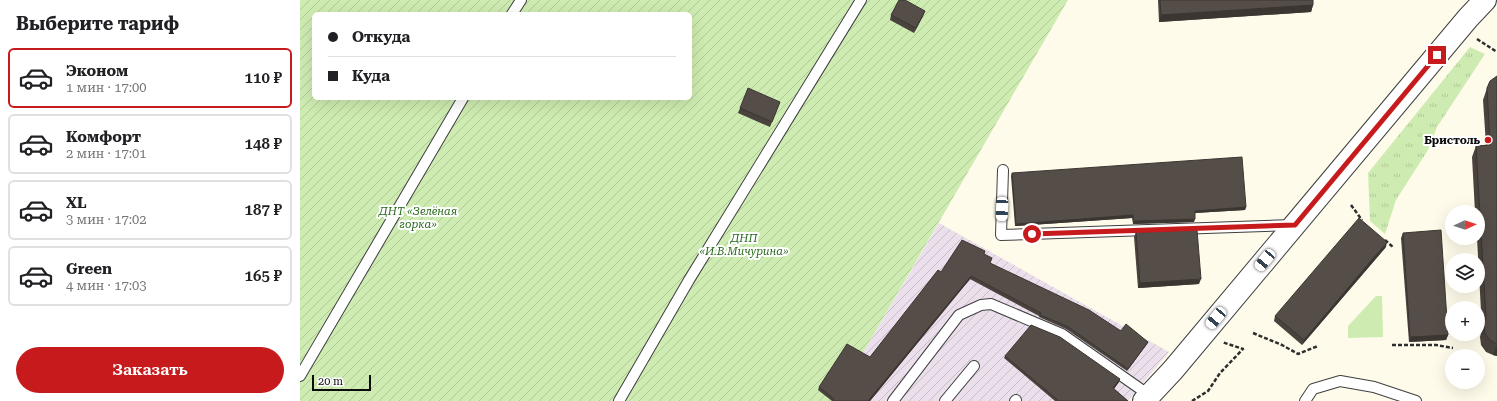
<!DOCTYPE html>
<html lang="ru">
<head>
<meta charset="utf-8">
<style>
	:root { --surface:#fff; --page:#f2f2f2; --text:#202124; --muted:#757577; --line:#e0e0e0; --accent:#c61a1d }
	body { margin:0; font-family:"Roboto Serif",serif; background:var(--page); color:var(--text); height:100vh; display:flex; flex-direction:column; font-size:15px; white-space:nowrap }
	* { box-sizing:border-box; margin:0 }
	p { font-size:13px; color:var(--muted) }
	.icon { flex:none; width:22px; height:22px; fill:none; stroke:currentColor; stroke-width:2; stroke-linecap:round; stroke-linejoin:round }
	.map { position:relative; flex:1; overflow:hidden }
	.sheet { display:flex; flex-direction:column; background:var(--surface); width:300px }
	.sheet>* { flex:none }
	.hud { position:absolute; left:12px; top:12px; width:380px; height:88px; border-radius:6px; box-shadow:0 4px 16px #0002; display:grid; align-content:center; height:88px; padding:0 16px; background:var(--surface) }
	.needle { width:26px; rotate:87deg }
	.tools { position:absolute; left:1145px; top:205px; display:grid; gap:8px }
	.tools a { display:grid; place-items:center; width:40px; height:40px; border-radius:50%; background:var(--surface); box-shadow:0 4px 16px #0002; font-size:20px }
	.scale { position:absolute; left:12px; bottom:10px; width:59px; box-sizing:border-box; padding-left:4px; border:2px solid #0c0c0c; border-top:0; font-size:11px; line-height:14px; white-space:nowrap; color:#0c0c0c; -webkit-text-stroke:3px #fff; paint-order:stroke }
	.end { position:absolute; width:18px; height:18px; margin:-9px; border:5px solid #c61a1d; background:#fff; box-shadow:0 0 0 2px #fff }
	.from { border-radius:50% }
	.car { position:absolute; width:12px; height:24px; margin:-12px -6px; border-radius:5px; box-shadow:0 0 3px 1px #0007; background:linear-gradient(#fff 24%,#345 0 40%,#fff 0 76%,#345 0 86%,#fff 0) }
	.hud b { display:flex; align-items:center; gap:14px; height:38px; font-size:15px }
	.hud b+b { border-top:1px solid var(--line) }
	.hud i { width:10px; height:10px; background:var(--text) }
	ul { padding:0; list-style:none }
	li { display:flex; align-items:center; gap:12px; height:60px; margin:0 8px 6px; padding:0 8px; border:2px solid var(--line); border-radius:6px }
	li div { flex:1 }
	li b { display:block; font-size:15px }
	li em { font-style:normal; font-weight:600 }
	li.active { border-color:var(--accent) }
	li>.icon { width:36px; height:36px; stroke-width:1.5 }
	h2 { padding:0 16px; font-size:18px; line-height:48px }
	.cta { display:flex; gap:8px; margin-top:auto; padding:8px 16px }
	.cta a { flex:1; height:46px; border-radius:24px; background:var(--accent); color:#fff; font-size:16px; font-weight:600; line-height:46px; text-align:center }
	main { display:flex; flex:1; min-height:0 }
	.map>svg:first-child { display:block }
	.industrial { fill:url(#industrial-furrows) }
	.grass { fill:url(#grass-tufts) }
	.park { fill:#ceecb1 }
	.garden { fill:url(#garden-furrows); fill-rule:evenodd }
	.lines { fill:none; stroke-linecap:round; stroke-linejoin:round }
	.service-casing { stroke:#3f3f3f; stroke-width:12 }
	.tertiary-casing { stroke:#3f3f3f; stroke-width:24 }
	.path { stroke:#2e2e2e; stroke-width:2.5; stroke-dasharray:4 2; stroke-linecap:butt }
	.service { stroke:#fff; stroke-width:10 }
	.tertiary { stroke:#fff; stroke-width:22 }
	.wall { fill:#49423d }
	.shaded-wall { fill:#3c3632 }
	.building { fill:#554d47; stroke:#3c3632 }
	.route { stroke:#c61a1d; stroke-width:5 }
	.poi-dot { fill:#c61a1d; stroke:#fff; stroke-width:1.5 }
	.labels { text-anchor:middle; stroke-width:4; stroke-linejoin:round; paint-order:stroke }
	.poi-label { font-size:11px; font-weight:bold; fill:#0c0c0c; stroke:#fff; text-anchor:end }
	.park-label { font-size:11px; font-style:italic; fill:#266818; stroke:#fff }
</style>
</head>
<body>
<main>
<section class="sheet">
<h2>Выберите тариф</h2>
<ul>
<li class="active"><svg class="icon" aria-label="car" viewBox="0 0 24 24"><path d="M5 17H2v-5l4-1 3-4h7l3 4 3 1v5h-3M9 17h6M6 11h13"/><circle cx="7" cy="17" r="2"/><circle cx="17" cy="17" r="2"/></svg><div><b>Эконом</b><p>1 мин · 17:00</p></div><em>110 ₽</em></li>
<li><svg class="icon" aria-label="car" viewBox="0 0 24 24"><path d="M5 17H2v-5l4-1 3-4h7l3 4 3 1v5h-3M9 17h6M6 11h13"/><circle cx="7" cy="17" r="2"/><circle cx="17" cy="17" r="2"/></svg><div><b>Комфорт</b><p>2 мин · 17:01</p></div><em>148 ₽</em></li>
<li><svg class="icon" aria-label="car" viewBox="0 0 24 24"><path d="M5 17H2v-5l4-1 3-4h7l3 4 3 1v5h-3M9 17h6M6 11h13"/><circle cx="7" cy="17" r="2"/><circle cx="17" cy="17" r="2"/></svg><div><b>XL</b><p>3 мин · 17:02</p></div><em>187 ₽</em></li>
<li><svg class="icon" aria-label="car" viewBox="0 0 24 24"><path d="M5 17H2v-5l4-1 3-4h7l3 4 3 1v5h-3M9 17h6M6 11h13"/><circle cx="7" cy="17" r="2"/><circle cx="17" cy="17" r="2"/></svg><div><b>Green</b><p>4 мин · 17:03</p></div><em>165 ₽</em></li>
</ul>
<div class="cta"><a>Заказать</a></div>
</section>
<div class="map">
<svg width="1197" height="401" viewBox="0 0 1197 401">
	<defs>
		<pattern id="industrial-furrows" width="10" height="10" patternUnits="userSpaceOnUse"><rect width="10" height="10" fill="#ebdfec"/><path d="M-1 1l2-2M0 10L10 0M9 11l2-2" fill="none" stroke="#c8bec9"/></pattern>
		<pattern id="grass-tufts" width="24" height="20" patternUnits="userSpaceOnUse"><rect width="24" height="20" fill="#ceecb1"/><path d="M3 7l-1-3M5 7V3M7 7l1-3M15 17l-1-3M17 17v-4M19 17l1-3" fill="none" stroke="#b0c997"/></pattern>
		<pattern id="garden-furrows" width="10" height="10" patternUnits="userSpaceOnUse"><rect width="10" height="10" fill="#ceecb1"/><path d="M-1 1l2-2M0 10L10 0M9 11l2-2" fill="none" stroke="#b0c997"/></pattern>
	</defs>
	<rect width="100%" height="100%" fill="#fffbea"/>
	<path class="industrial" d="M639,223l230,129 -41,49h-293z"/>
	<path class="grass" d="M1170,47l15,7 -48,73 -9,23 -32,50 -11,34 -15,-13 -2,-48z"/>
	<path class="park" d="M1076,296h6l1,41 -35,1v-12z"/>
	<path class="garden" d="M0,0h768l-233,401h-535zM14,14h376v84h-376z"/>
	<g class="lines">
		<defs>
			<g id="service">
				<path d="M212,14l9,-14"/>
				<path d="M703,170l-2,65 292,-10"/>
				<path d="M0,376l163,-278"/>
				<path d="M319,401l70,-121 172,-280"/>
				<path d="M593,401l66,-86 22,-10 10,-1 71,30 87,61v2"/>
				<path d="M645,401l29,-35"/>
				<path d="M715,401l1,-1"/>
				<path d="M1005,401l8,-12 27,-8 34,6 42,14"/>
			</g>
			<path id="tertiary" d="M844,401l29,-31 295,-352 17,-18"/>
		</defs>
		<use href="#service" class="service-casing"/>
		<use href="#tertiary" class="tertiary-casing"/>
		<g class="path">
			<path d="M1177,39l20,13"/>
			<path d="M1051,205l11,15"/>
			<path d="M1085,240l9,8"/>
			<path d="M953,333l29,12 16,9 20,-8"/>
			<path d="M1092,345h44l17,3"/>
			<path d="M892,401l16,-10 12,-18 23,-24 -21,-7"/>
		</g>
		<use href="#service" class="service"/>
		<use href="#tertiary" class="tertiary"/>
	</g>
	<g class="wall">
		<path d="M858,0h155v5l-2,7 -152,10z"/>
		<path d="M625,11l-2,5 -9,17 -24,-13 1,-5z"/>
		<path d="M1197,76v280l-4,-1 -7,-3 -5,-7 -1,-8 2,-8 -5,-91h1v-26h-3l-3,-55 4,-11 10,-1 -3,-45 4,-12z"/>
		<path d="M480,102l-10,25 -32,-14 2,-5z"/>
		<path d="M712,173l234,34 -1,3 -50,3 -1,9 -61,2 -1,-6 -117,8 -4,-50z"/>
		<path d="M836,232l63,52 -61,4 -4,-51z"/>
		<path d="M1103,233l45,102 -2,5 -37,2 -8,-104z"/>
		<path d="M1086,247l-84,98 -28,-24 1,-5z"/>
		<path d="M684,254l6,9 131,68 27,11 -1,2 -20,27 -61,-42 -27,-12v-1l-69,-37 -100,122h-38l-14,-11 1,-3 51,-30 71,-85z"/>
		<path d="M705,356l115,23 -1,3 -5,7 14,12h-73l-51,-43z"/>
	</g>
	<g class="shaded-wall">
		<path d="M1013,5l-2,7 -152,10 2,-7z"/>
		<path d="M625,11l-2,5 -9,17 2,-5z"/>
		<path d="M946,207l-1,3 -51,3 1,-2z"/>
		<path d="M833,215l-1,3 -117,8 1,-2z"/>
		<path d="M895,219l-1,3 -61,2 1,-3z"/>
		<path d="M1087,242l-1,5 -84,98 2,-5z"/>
		<path d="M671,276l-1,3 -100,122h-2z"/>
		<path d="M901,279l-2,5 -61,4 2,-5z"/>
		<path d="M1148,335l-2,5 -37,2 1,-5z"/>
		<path d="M848,342l-1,2 -20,27 1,-2z"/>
		<path d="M1197,345v11l-4,-1z"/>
		<path d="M820,379l-1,3 -7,9 1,-3z"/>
	</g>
	<g class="building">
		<path d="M599,0h6l20,11 -9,17 -25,-13z"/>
		<path d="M860,0h153v5l-152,10z"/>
		<path d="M1197,76v268l-6,-3 -6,-7 -1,-9 2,-7 -10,-172 14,-1 -3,-57 3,-7z"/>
		<path d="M448,88l32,14 -8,20 -32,-14z"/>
		<path d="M942,157l4,50 -51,4v8l-61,2 -1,-6 -117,9 -4,-51z"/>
		<path d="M1059,218l28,24 -83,98 -29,-24z"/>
		<path d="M897,230l4,49 -61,4 -4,-51z"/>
		<path d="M1141,230l7,105 -38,2 -7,-104z"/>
		<path d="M662,240l23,11 -1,3 8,4 -2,5 99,47 32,21 5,-7 22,18 -20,27 -61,-43 -27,-11 1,-2 -70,-37 -103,125h-35l1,-2 -15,-12 28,-43 23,13 68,-87 3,2z"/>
		<path d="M731,325l29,12 60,42 -7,9 15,13h-69l-54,-45z"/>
	</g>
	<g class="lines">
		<path class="route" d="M732,234l263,-9 142,-170"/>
	</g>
	<circle class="poi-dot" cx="1188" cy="140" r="4"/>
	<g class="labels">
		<g class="poi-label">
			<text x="1180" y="144">Бристоль</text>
		</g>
		<g class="park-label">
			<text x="118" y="215">ДНТ «Зелёная<tspan x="118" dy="13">горка»</tspan></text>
			<text x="444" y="242">ДНП<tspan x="444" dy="13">«И.В.Мичурина»</tspan></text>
		</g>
	</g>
</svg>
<div class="tools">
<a><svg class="needle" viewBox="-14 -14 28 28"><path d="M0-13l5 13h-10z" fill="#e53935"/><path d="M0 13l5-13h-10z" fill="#757577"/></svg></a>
<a><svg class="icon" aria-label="layers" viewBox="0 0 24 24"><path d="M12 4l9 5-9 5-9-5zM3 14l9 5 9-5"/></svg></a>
<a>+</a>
<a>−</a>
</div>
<div class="scale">20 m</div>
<i class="end from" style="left:732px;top:234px"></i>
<i class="end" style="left:1137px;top:55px"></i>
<i class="car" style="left:702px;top:209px;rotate:182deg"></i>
<i class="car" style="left:965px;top:260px;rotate:220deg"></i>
<i class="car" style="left:916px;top:318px;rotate:220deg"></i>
<div class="hud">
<b><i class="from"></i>Откуда</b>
<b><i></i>Куда</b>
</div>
</div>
</main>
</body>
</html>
